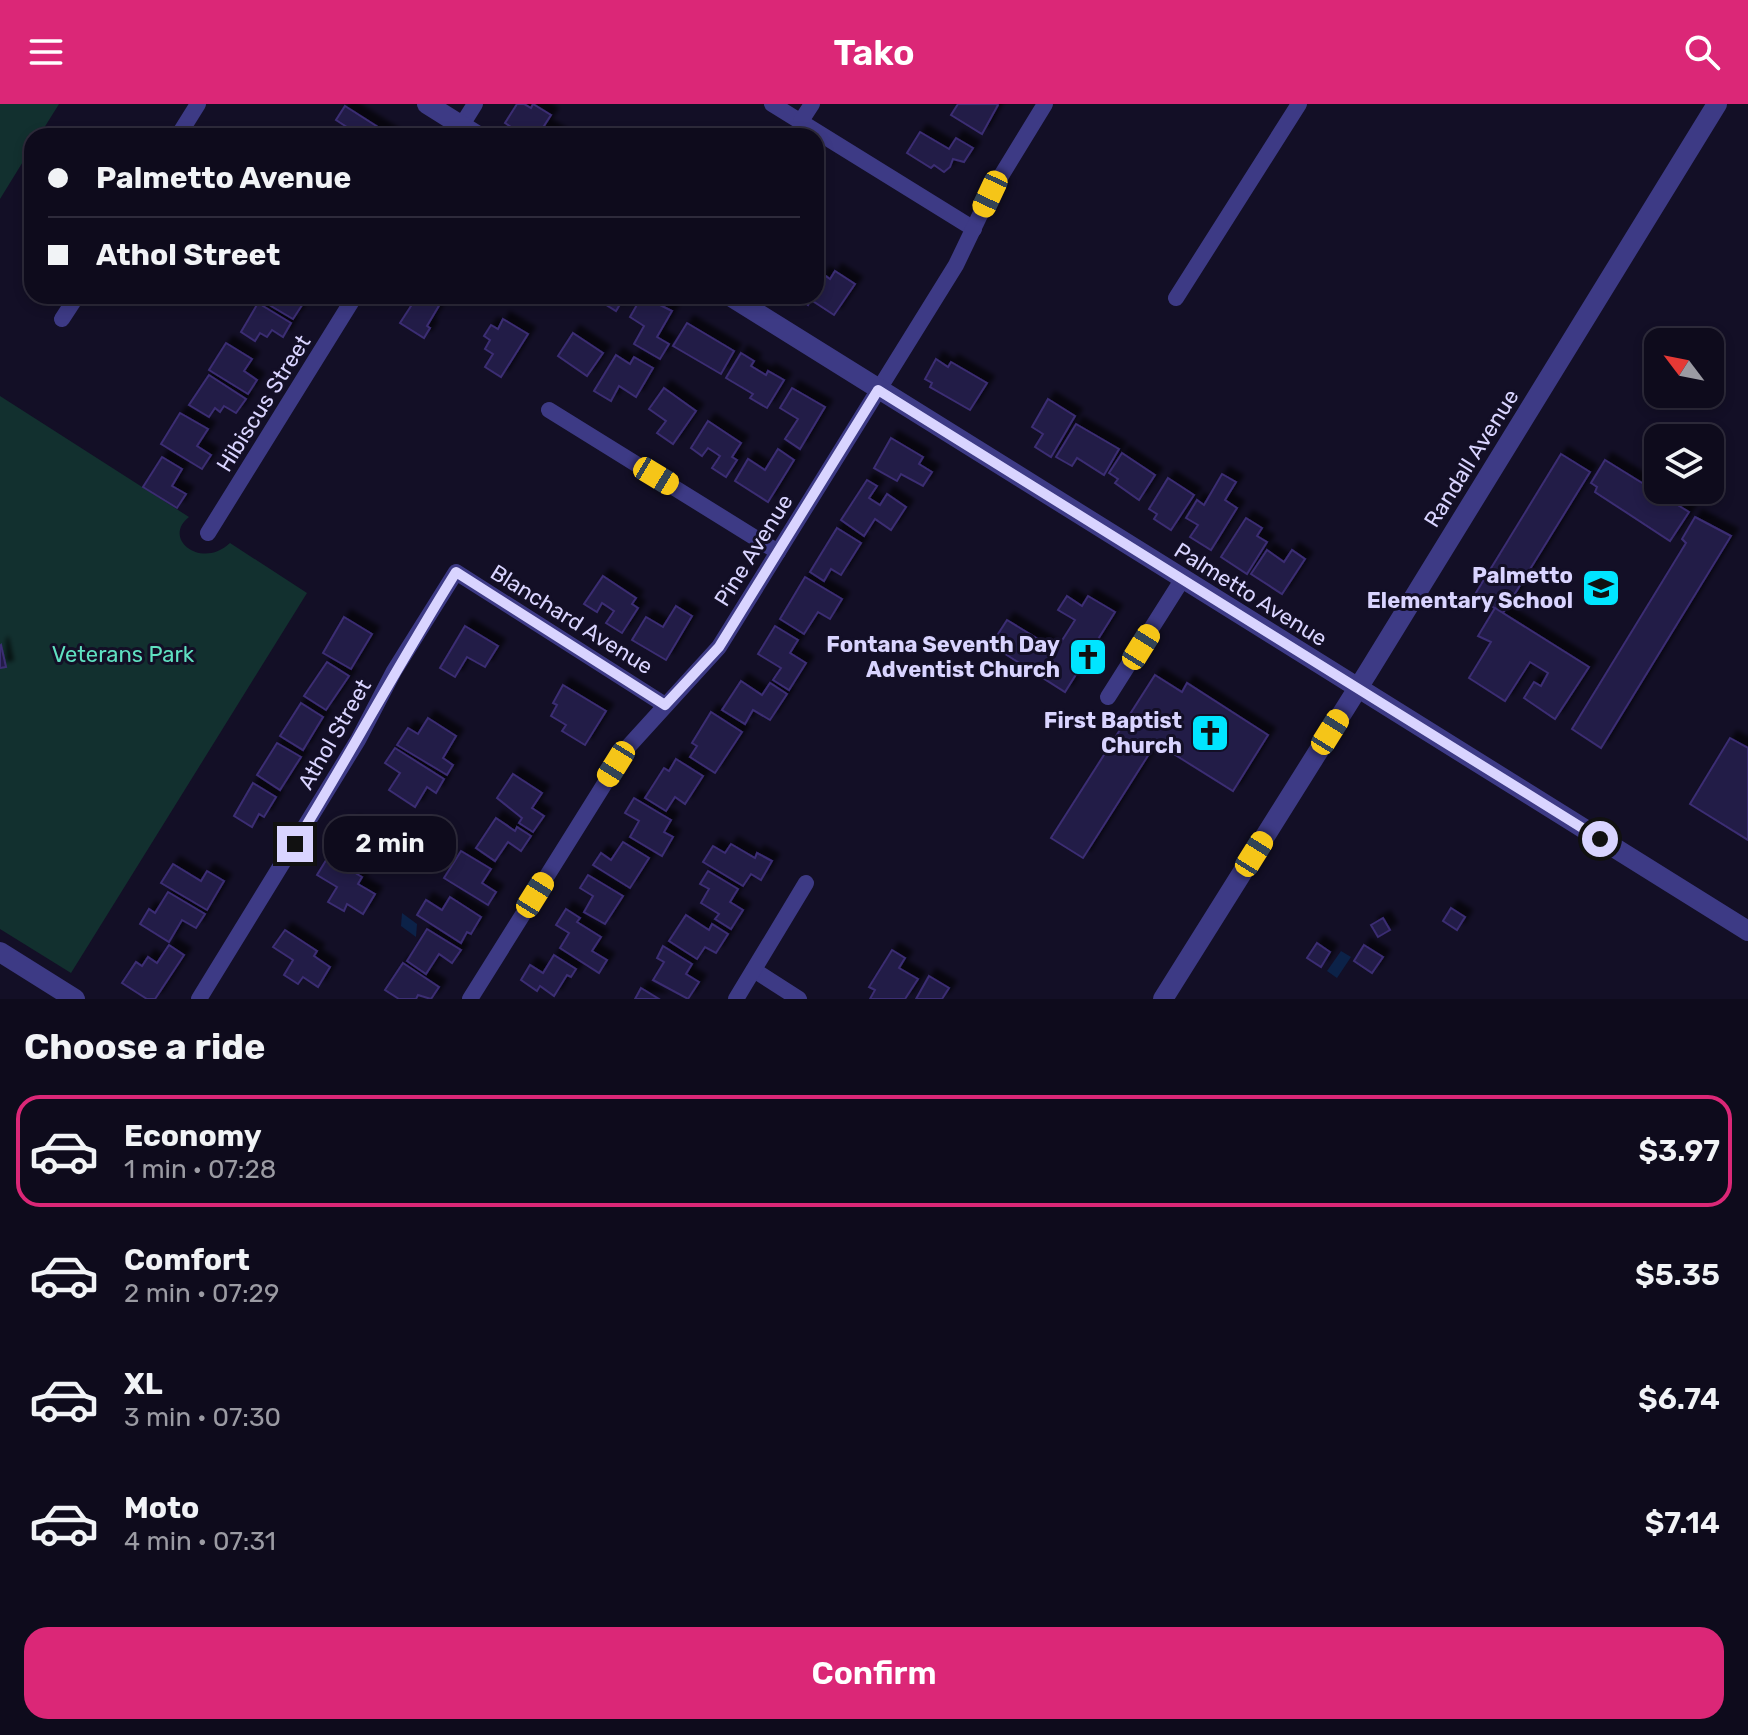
<!DOCTYPE html>
<html lang="en">
<head>
<meta charset="utf-8">
<style>
	:root { --surface:#0e0b1c; --page:#1c1929; --text:#f1f3f6; --muted:#9b9ba3; --line:#2e2b3b; --accent:#db2777 }
	body { margin:0; font-family:Rubik,sans-serif; background:var(--page); color:var(--text); height:100vh; display:flex; flex-direction:column; font-size:30px; white-space:nowrap }
	* { box-sizing:border-box; margin:0 }
	p { font-size:26px; color:var(--muted) }
	.icon { flex:none; width:44px; height:44px; fill:none; stroke:currentColor; stroke-width:2; stroke-linecap:round; stroke-linejoin:round }
	.map { position:relative; height:895px; overflow:hidden }
	.drawer { display:flex; flex-direction:column; background:var(--surface); flex:1 }
	.drawer>* { flex:none }
	.banner { position:absolute; left:24px; top:24px; width:800px; height:176px; border-radius:24px; box-shadow:0 4px 12px #0003,0 0 0 2px var(--line); display:grid; align-content:center; height:176px; padding:0 24px; background:var(--surface) }
	.needle { width:52px; rotate:302deg }
	.buttons { position:absolute; left:1644px; top:224px; display:grid; gap:16px }
	.buttons a { display:grid; place-items:center; width:80px; height:80px; border-radius:16px; background:var(--surface); box-shadow:0 4px 12px #0003,0 0 0 2px var(--line); font-size:40px }
	.end { position:absolute; width:36px; height:36px; margin:-18px; border:10px solid #d9d4ff; background:#111; box-shadow:0 0 0 4px #111 }
	.from { border-radius:50% }
	.bubble { position:absolute; height:56px; border-radius:24px; background:var(--surface); box-shadow:0 4px 12px #0003,0 0 0 2px var(--line); font-size:26px; font-weight:600; line-height:56px; text-align:center }
	.car { position:absolute; width:24px; height:48px; margin:-24px -12px; border-radius:10px; box-shadow:0 0 6px 2px #0007; background:linear-gradient(#f5c518 24%,#345 0 40%,#f5c518 0 76%,#345 0 86%,#f5c518 0) }
	.banner b { display:flex; align-items:center; gap:28px; height:76px; font-size:30px }
	.banner b+b { border-top:2px solid var(--line) }
	.banner i { width:20px; height:20px; background:var(--text) }
	ul { padding:0; list-style:none }
	li { display:flex; align-items:center; gap:24px; height:112px; margin:0 16px 12px; padding:0 8px; border:4px solid transparent; border-radius:24px }
	li div { flex:1 }
	li b { display:block; font-size:30px }
	li em { font-style:normal; font-weight:600 }
	li.selected { border-color:var(--accent) }
	li>.icon { width:72px; height:72px; stroke-width:1.5 }
	h2 { padding:0 24px; font-size:36px; line-height:96px }
	.cta { display:flex; gap:16px; margin-top:auto; padding:16px 24px }
	.cta a { flex:1; height:92px; border-radius:24px; background:var(--accent); color:#fff; font-size:32px; font-weight:600; line-height:92px; text-align:center }
	header { display:flex; justify-content:space-between; align-items:center; height:104px; padding:0 24px; background:var(--accent); color:#fff; font-size:36px; font-weight:600 }
	.map>svg:first-child { display:block }
	.green { fill:#12302f }
	.water { fill:#0c2248 }
	.building { fill:#241b47; stroke:#3b2d73; stroke-width:2; filter:url(#shadow) }
	.lines { fill:none; stroke-linecap:round; stroke-linejoin:round }
	.minor { stroke:#3d3a85; stroke-width:16 }
	.tertiary { stroke:#3d3a85; stroke-width:20 }
	.route { stroke:#d9d4ff; stroke-width:10 }
	.labels { text-anchor:middle; stroke-width:6; stroke-linejoin:round; paint-order:stroke }
	.street-label { font-size:22px; fill:#d9d4ff; stroke:#130f26 }
	.poi-label { font-size:22px; font-weight:bold; fill:#d9d4ff; stroke:#130f26; text-anchor:end }
	.park-label { font-size:22px; fill:#5fe0c0; stroke:#130f26 }
</style>
</head>
<body>
<header><svg class="icon" aria-label="menu" viewBox="0 0 24 24"><path d="M4 6h16M4 12h16M4 18h16"/></svg>Tako<svg class="icon" aria-label="search" viewBox="0 0 24 24"><circle cx="10" cy="10" r="6"/><path d="M15 15l6 6"/></svg></header>
<div class="map">
<svg width="1748" height="895" viewBox="0 0 1748 895">
	<defs>
		<filter id="shadow"><feDropShadow dx="7" dy="-7" stdDeviation="2" flood-color="#0009"/></filter>
	</defs>
	<rect width="100%" height="100%" fill="#130f26"/>
	<g class="green">
		<path d="M0,0h59l-20,32h-7v11l-32,52z"/>
		<path d="M0,292l189,121c-28,22 13,53 41,26l77,50 -236,380 -71,-44z"/>
	</g>
	<g class="water">
		<path d="M408,712h10l5,7v10l-5,10 -11,-3 -1,-5 6,-11z"/>
		<path d="M402,809l15,11 -1,13 -15,-11z"/>
		<path d="M1341,847l10,6 -14,21 -10,-7z"/>
	</g>
	<g class="building">
		<path d="M517,0h7l7,4 2,-4 18,11 -7,11 16,10h-35l-20,-13z"/>
		<path d="M958,0h39l1,1 -16,29 -31,-19z"/>
		<path d="M345,2l47,30h-42l3,-5 -17,-11z"/>
		<path d="M920,28l29,17 7,-11 17,10 -9,14 -11,-3 -3,8 -6,5 -10,-7 -3,3 -24,-15z"/>
		<path d="M835,167l20,13 -21,31 -23,-15 -3,5 -13,-9h21v-12l7,-10 7,5z"/>
		<path d="M278,192h30l-15,23 -22,-13z"/>
		<path d="M398,192h29l13,8 -13,22 3,2 -6,10 -24,-15 11,-17z"/>
		<path d="M592,192h33l-9,15z"/>
		<path d="M642,192l30,15 -15,26 12,7 -9,15 -26,-15 10,-18 -14,-9z"/>
		<path d="M258,199l33,20 -8,14 -11,-7 -5,7 -7,-4 -5,8 -14,-9z"/>
		<path d="M503,215l25,15 -27,43 -16,-10 8,-13 -8,-5 5,-9 -6,-4 7,-11 7,4z"/>
		<path d="M687,219l47,28 -13,23 -48,-28z"/>
		<path d="M573,229l30,20 -16,23 -29,-20z"/>
		<path d="M226,239l26,16 -8,12 13,9 -9,14 -39,-24z"/>
		<path d="M741,249l13,8 -3,5 15,9 2,-4 16,9 -17,28 -17,-10 3,-4 -27,-16z"/>
		<path d="M616,251l14,9 4,-7 19,11 -17,29 -17,-11 -8,15 -17,-10z"/>
		<path d="M936,255l12,8 3,-5 36,21 -17,27 -40,-23 2,-4 -7,-4z"/>
		<path d="M209,271l37,24 -10,14 -12,-7 -4,6 -5,-4 -6,9 -20,-12z"/>
		<path d="M664,284l32,23 -23,33 -16,-11 9,-12 -17,-12z"/>
		<path d="M792,284l33,19 -25,42 -15,-10 13,-20 -18,-11z"/>
		<path d="M1048,295l27,17 -24,41 -16,-10 8,-13 -11,-7z"/>
		<path d="M180,309l28,16 -11,17 14,9 -9,14 -41,-25z"/>
		<path d="M708,317l33,22 -9,14 5,3 -11,17 -14,-9 8,-12 -12,-8 -6,8 -11,-8z"/>
		<path d="M1076,320l43,25 -15,26 -27,-17 -5,8 -16,-9z"/>
		<path d="M891,334l32,19 -4,7 13,8 -9,14 -22,-12 -4,7 -23,-13z"/>
		<path d="M778,345l16,11 -26,42 -33,-21 13,-22 17,11z"/>
		<path d="M1122,349l33,22 -16,25 -24,-17 3,-4 -9,-6z"/>
		<path d="M1561,350l29,18 -87,141 -29,-17z"/>
		<path d="M162,353l20,12 -10,17 14,8 -9,14 -34,-21z"/>
		<path d="M1605,356l84,52 -19,29 -75,-49 2,-5 -6,-4z"/>
		<path d="M1222,370l14,8 -11,18 12,8 -26,42 -21,-13 8,-12 -12,-7 11,-18 7,5z"/>
		<path d="M1168,374l26,17 -23,35 -17,-11 3,-5 -8,-5z"/>
		<path d="M867,376l10,6 -8,12 11,7 7,-11 19,13 -15,23 -16,-11 -11,17 -23,-16z"/>
		<path d="M1695,413l36,19 -130,212 -29,-19 114,-186 -4,-4z"/>
		<path d="M1246,414l16,10 -5,8 10,6 -20,32 -26,-17z"/>
		<path d="M837,424l24,15 -20,32 -10,-6 -7,12 -14,-9z"/>
		<path d="M1267,446l17,12 8,-12 13,9 -23,35 -31,-20z"/>
		<path d="M603,472l33,22 -4,6 6,4 -16,25 -16,-10 8,-12 -12,-8 -5,9 -13,-8z"/>
		<path d="M805,473l37,22 -12,20 -12,-7 -14,22 -24,-15z"/>
		<path d="M1067,492l15,10 6,-10 27,16 -50,80 -74,-47 16,-25 49,30 19,-30 -17,-10z"/>
		<path d="M676,502l16,10 -26,44 -34,-20 14,-23 17,10z"/>
		<path d="M1495,504l94,59 -34,52 -31,-21 10,-16 7,4 7,-13 -18,-11 -25,39 -36,-23 22,-36 -13,-6z"/>
		<path d="M344,513l28,17 -21,35 -28,-16z"/>
		<path d="M465,522l33,20 -13,21 -18,-10 -12,20 -15,-9z"/>
		<path d="M775,522l23,14 -8,13 16,10 -17,27 -16,-10 8,-12 -23,-14z"/>
		<path d="M1,541l5,22 -6,1v-22z"/>
		<path d="M327,558l22,14 -23,34 -22,-14z"/>
		<path d="M1155,571l27,17 5,-9 81,52 -35,56 -77,-48 -73,115 -32,-20z"/>
		<path d="M741,577l21,14 8,-12 17,11 -17,26 -17,-10 -8,14 -23,-14z"/>
		<path d="M563,581l43,26 -21,34 -23,-14 4,-6 -15,-9 6,-11 -4,-2z"/>
		<path d="M301,599l22,14 -20,33 -23,-14z"/>
		<path d="M711,608l31,20 -27,41 -25,-16 7,-11 -5,-3z"/>
		<path d="M428,614l28,18 -13,22 10,7 -6,10 -50,-30 11,-17 10,6z"/>
		<path d="M1730,634l18,10v92l-58,-36z"/>
		<path d="M277,639l24,14 -21,33 -23,-15z"/>
		<path d="M395,644l49,31 -8,14 -9,-6 -12,20 -26,-17 11,-17 -15,-10z"/>
		<path d="M676,655l27,17 -18,28 -10,-7 -9,14 -21,-13 19,-30 5,3z"/>
		<path d="M513,670l29,19 -10,15 12,8 -11,16 -14,-9 3,-5 -25,-20z"/>
		<path d="M253,679l23,14 -12,20 -5,-3 -7,13 -18,-11z"/>
		<path d="M634,694l37,22 -7,12 9,5 -11,19 -32,-19 9,-16 -14,-8z"/>
		<path d="M496,714l19,13 2,-4 14,9 -10,15 -13,-9 -13,19 -19,-13z"/>
		<path d="M352,719l28,18 -12,17 -4,-3 -9,13 -19,-12 7,-11 -4,-2z"/>
		<path d="M623,738l26,16 -19,30 -37,-23 8,-12 10,7z"/>
		<path d="M731,740l24,14 2,-5 15,8 -11,19 -10,-6 -8,12 -40,-24 10,-16 12,7z"/>
		<path d="M461,747l30,18 -9,14 14,9 -8,13 -44,-27z"/>
		<path d="M328,753l34,20 -4,7 17,10 -12,20 -16,-10 -3,7 -16,-9 9,-15 -20,-12z"/>
		<path d="M173,760l28,17 6,-10 17,10 -17,29 -46,-27z"/>
		<path d="M708,767l30,18 -8,13 13,8 -12,19 -16,-10 4,-5 -18,-11 8,-14 -9,-5z"/>
		<path d="M588,771l35,21 -18,28 -21,-12 9,-16 -13,-8z"/>
		<path d="M168,788l37,22 -9,14 -14,-8 -13,22 -29,-18 9,-15 6,4z"/>
		<path d="M450,793l31,20 -10,17 -4,-2 -6,11 -44,-28 9,-15 16,10z"/>
		<path d="M1451,804l14,9 -8,13 -14,-9z"/>
		<path d="M566,805l14,9 -3,4 24,15 -9,14 15,9 -8,13 -39,-25 9,-15 -13,-8z"/>
		<path d="M686,811l23,15 3,-6 16,10 -12,19 -11,-6 -8,12 -28,-18z"/>
		<path d="M1383,814l7,12 -12,7 -7,-12z"/>
		<path d="M427,825l34,21 -9,13 -13,-9 -13,20 -19,-13z"/>
		<path d="M285,826l32,21 -3,5 16,11 -12,20 -15,-10 -5,7 -14,-9 9,-15 -20,-13z"/>
		<path d="M1317,839l13,9 -9,15 -14,-9z"/>
		<path d="M169,841l15,10 -29,44h-8l-25,-16 14,-21 6,4 6,-9 9,6z"/>
		<path d="M1364,841l19,12 -11,16 -18,-12z"/>
		<path d="M663,842l29,18 -6,10 13,8 -11,17 -35,-19 11,-18 -7,-4z"/>
		<path d="M892,846l13,8 -6,10 19,11 -13,20h-35l5,-9 -6,-3z"/>
		<path d="M554,851l22,14 -5,8 -4,-2 -13,21 -14,-10 -3,5 -16,-11 9,-15 13,8z"/>
		<path d="M403,859l36,24 -8,12 -13,-4 -2,4h-17l-14,-9z"/>
		<path d="M929,872l20,12 -7,11h-26z"/>
		<path d="M641,884l18,11h-24z"/>
	</g>
	<g class="lines">
		<g class="minor">
			<path d="M772,0l202,125"/>
			<path d="M801,17l11,-17"/>
			<path d="M178,32l20,-32"/>
			<path d="M455,32l20,-32"/>
			<path d="M1176,194l123,-194"/>
			<path d="M62,215l15,-23"/>
			<path d="M549,306l229,142"/>
			<path d="M208,429l147,-237"/>
			<path d="M1108,593l74,-117"/>
			<path d="M754,866l45,29"/>
			<path d="M199,895l159,-259 36,-69 62,-99 209,133"/>
			<path d="M470,895l157,-251 92,-101 237,-382 34,-71 55,-90"/>
			<path d="M736,895l70,-116"/>
		</g>
		<g class="tertiary">
			<path d="M427,0l51,32"/>
			<path d="M730,192l1018,635"/>
			<path d="M0,848l75,47"/>
			<path d="M1163,895l205,-327 349,-568"/>
		</g>
	</g>
	<g class="lines">
		<path class="route" d="M295,740c55,-90 105,-182 161,-272l209,133 54,-58 159,-257 722,449"/>
	</g>
	<defs>
		<symbol id="school-square" viewBox="-11 -11 22 22"><rect x="-9" y="-9" width="18" height="18" rx="4" fill="#00e5ff" stroke="#130f26"/><path d="M0-5L7-2L0 1L-7-2ZM-4 1L0 2.5L4 1V4Q0 6-4 4Z" fill="#111"/></symbol>
		<symbol id="church-square" viewBox="-11 -11 22 22"><rect x="-9" y="-9" width="18" height="18" rx="4" fill="#00e5ff" stroke="#130f26"/><path d="M-1.2-6h2.4v3.5h3.3v2.4h-3.3V6h-2.4V-.1h-3.3v-2.4h3.3Z" fill="#111"/></symbol>
	</defs>
	<g fill-rule="evenodd">
		<use href="#school-square" x="1579" y="462" width="44" height="44"/>
		<use href="#church-square" x="1066" y="531" width="44" height="44"/>
		<use href="#church-square" x="1188" y="607" width="44" height="44"/>
	</g>
	<g class="labels">
		<g class="street-label">
			<text transform="translate(263 299) rotate(-58)" y="8">Hibiscus Street</text>
			<text transform="translate(1471 354) rotate(-58)" y="8">Randall Avenue</text>
			<text transform="translate(753 446) rotate(-58)" y="8">Pine Avenue</text>
			<text transform="translate(1251 490) rotate(32)" y="8">Palmetto Avenue</text>
			<text transform="translate(572 515) rotate(32)" y="8">Blanchard Avenue</text>
			<text transform="translate(334 630) rotate(-60)" y="8">Athol Street</text>
		</g>
		<g class="poi-label">
			<text x="1573" y="479">Palmetto<tspan x="1573" dy="25">Elementary School</tspan></text>
			<text x="1060" y="548">Fontana Seventh Day<tspan x="1060" dy="25">Adventist Church</tspan></text>
			<text x="1182" y="624">First Baptist<tspan x="1182" dy="25">Church</tspan></text>
		</g>
		<g class="park-label">
			<text x="123" y="558">Veterans Park</text>
		</g>
	</g>
</svg>
<div class="buttons">
<a><svg class="needle" viewBox="-14 -14 28 28"><path d="M0-13l5 13h-10z" fill="#e53935"/><path d="M0 13l5-13h-10z" fill="#9b9ba3"/></svg></a>
<a><svg class="icon" aria-label="layers" viewBox="0 0 24 24"><path d="M12 4l9 5-9 5-9-5zM3 14l9 5 9-5"/></svg></a>
</div>
<i class="end from" style="left:1600px;top:735px"></i>
<i class="end" style="left:295px;top:740px"></i>
<div class="bubble" style="left:324px;top:712px;width:132px">2 min</div>
<i class="car" style="left:990px;top:90px;rotate:205deg"></i>
<i class="car" style="left:656px;top:372px;rotate:121deg"></i>
<i class="car" style="left:1141px;top:543px;rotate:32deg"></i>
<i class="car" style="left:1330px;top:628px;rotate:32deg"></i>
<i class="car" style="left:616px;top:660px;rotate:212deg"></i>
<i class="car" style="left:1254px;top:750px;rotate:32deg"></i>
<i class="car" style="left:535px;top:791px;rotate:32deg"></i>
<div class="banner">
<b><i class="from"></i>Palmetto Avenue</b>
<b><i></i>Athol Street</b>
</div>
</div>
<section class="drawer">
<h2>Choose a ride</h2>
<ul>
<li class="selected"><svg class="icon" aria-label="car" viewBox="0 0 24 24"><path d="M5 17H2v-5l4-1 3-4h7l3 4 3 1v5h-3M9 17h6M6 11h13"/><circle cx="7" cy="17" r="2"/><circle cx="17" cy="17" r="2"/></svg><div><b>Economy</b><p>1 min · 07:28</p></div><em>$3.97</em></li>
<li><svg class="icon" aria-label="car" viewBox="0 0 24 24"><path d="M5 17H2v-5l4-1 3-4h7l3 4 3 1v5h-3M9 17h6M6 11h13"/><circle cx="7" cy="17" r="2"/><circle cx="17" cy="17" r="2"/></svg><div><b>Comfort</b><p>2 min · 07:29</p></div><em>$5.35</em></li>
<li><svg class="icon" aria-label="car" viewBox="0 0 24 24"><path d="M5 17H2v-5l4-1 3-4h7l3 4 3 1v5h-3M9 17h6M6 11h13"/><circle cx="7" cy="17" r="2"/><circle cx="17" cy="17" r="2"/></svg><div><b>XL</b><p>3 min · 07:30</p></div><em>$6.74</em></li>
<li><svg class="icon" aria-label="car" viewBox="0 0 24 24"><path d="M5 17H2v-5l4-1 3-4h7l3 4 3 1v5h-3M9 17h6M6 11h13"/><circle cx="7" cy="17" r="2"/><circle cx="17" cy="17" r="2"/></svg><div><b>Moto</b><p>4 min · 07:31</p></div><em>$7.14</em></li>
</ul>
<div class="cta"><a>Confirm</a></div>
</section>
</body>
</html>
